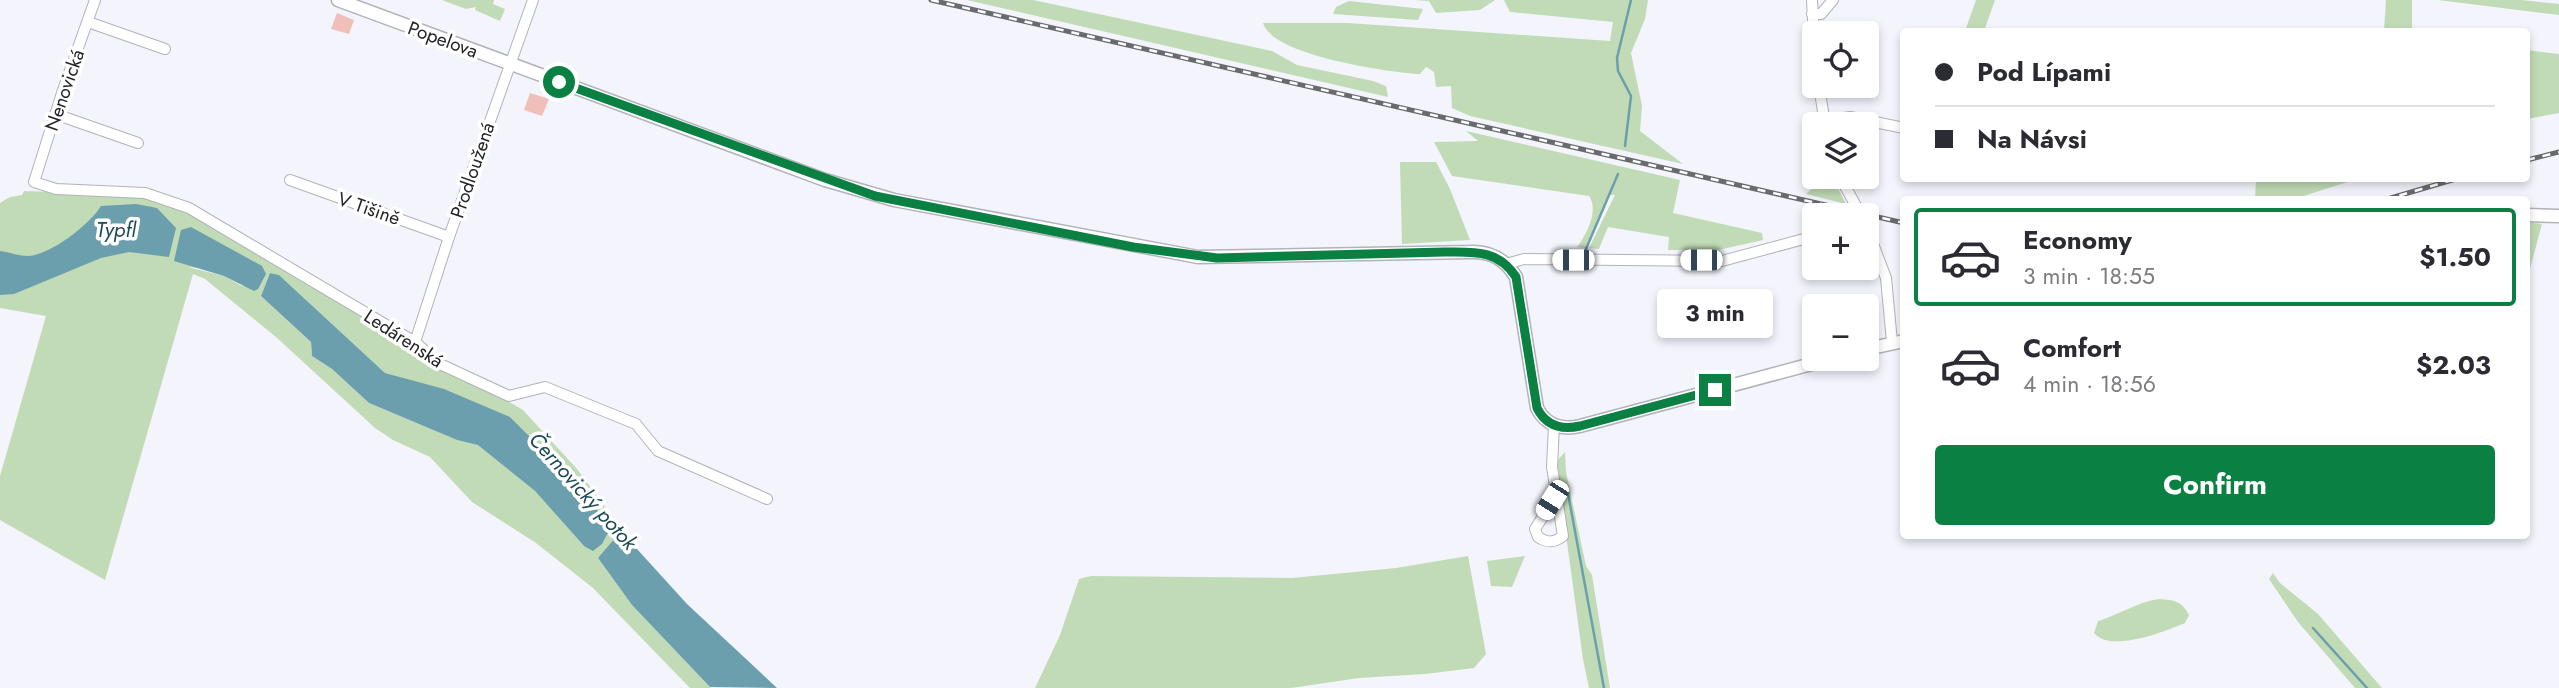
<!DOCTYPE html>
<html lang="en">
<head>
<meta charset="utf-8">
<style>
	:root { --surface:#fff; --page:#f2f2f3; --text:#2b2b33; --muted:#7c7c81; --line:#e1e1e2; --accent:#0b8043 }
	body { margin:0; font-family:Jost,sans-serif; background:var(--page); color:var(--text); height:100vh; display:flex; flex-direction:column; font-size:26px; white-space:nowrap }
	* { box-sizing:border-box; margin:0 }
	p { font-size:23px; color:var(--muted) }
	.icon { flex:none; width:38px; height:38px; fill:none; stroke:currentColor; stroke-width:2; stroke-linecap:round; stroke-linejoin:round }
	.map { position:relative; flex:1; overflow:hidden }
	.panel { position:absolute; left:1900px; top:196px; width:630px; height:343px; display:flex; flex-direction:column; background:var(--surface); border-radius:7px; box-shadow:0 4px 10px #0003 }
	.panel>* { flex:none }
	.banner { position:absolute; left:1900px; top:28px; width:630px; height:154px; border-radius:7px; box-shadow:0 4px 10px #0003; display:grid; align-content:center; height:154px; padding:0 35px; background:var(--surface) }
	.tools { position:absolute; left:1802px; top:21px; display:grid; gap:14px }
	.tools a { display:grid; place-items:center; width:77px; height:77px; border-radius:7px; background:var(--surface); box-shadow:0 4px 10px #0003; font-size:35px }
	.end { position:absolute; width:32px; height:32px; margin:-16px; border:9px solid #0b8043; background:#fff; box-shadow:0 0 0 4px #fff }
	.from { border-radius:50% }
	.bubble { position:absolute; height:49px; border-radius:7px; background:var(--surface); box-shadow:0 4px 10px #0003; font-size:23px; font-weight:700; line-height:49px; text-align:center }
	.car { position:absolute; width:21px; height:42px; margin:-21px -10px; border-radius:9px; box-shadow:0 0 5px 2px #0007; background:linear-gradient(#fff 24%,#345 0 40%,#fff 0 76%,#345 0 86%,#fff 0) }
	.banner b { display:flex; align-items:center; gap:24px; height:66px; font-size:26px }
	.banner b+b { border-top:2px solid var(--line) }
	.banner i { width:18px; height:18px; background:var(--text) }
	ul { padding:12px 0 0; list-style:none }
	li { display:flex; align-items:center; gap:21px; height:98px; margin:0 14px 10px; padding:0 21px; border:4px solid transparent; border-radius:7px }
	li div { flex:1 }
	li b { display:block; font-size:26px }
	li em { font-style:normal; font-weight:700 }
	li.active { border-color:var(--accent) }
	li>.icon { width:63px; height:63px; stroke-width:1.5 }
	.action { display:flex; gap:14px; margin-top:auto; padding:14px 35px }
	.action a { flex:1; height:80px; border-radius:7px; background:var(--accent); color:#fff; font-size:28px; font-weight:700; line-height:80px; text-align:center }
	.map>svg:first-child { display:block }
	.green { fill:#c1dbb6; fill-rule:evenodd }
	.water { fill:#6c9fad }
	.lines { fill:none; stroke-linecap:round; stroke-linejoin:round }
	.stream { stroke:#6c9fad; stroke-width:2.5 }
	.building { fill:#f1bfba }
	.street-casing { stroke:#b1b3ba; stroke-width:12 }
	.secondary-casing { stroke:#b1b3ba; stroke-width:15 }
	.street { stroke:#fff; stroke-width:10 }
	.secondary { stroke:#fff; stroke-width:12 }
	.rail-casing { stroke:#696a6e; stroke-width:5 }
	.rail { stroke:#fff; stroke-width:2.5; stroke-dasharray:8; stroke-linecap:butt }
	.route { stroke:#0b8043; stroke-width:9 }
	.labels { text-anchor:middle; stroke-width:7; stroke-linejoin:round; paint-order:stroke }
	.street-label { font-size:19px; fill:#222325; stroke:#fff }
	.water-label { font-size:21px; font-style:italic; fill:#1b4954; stroke:#fff }
</style>
</head>
<body>
<div class="map">
<svg width="2559" height="688" viewBox="0 0 2559 688">
	<rect width="100%" height="100%" fill="#f3f4fc"/>
	<g class="green">
		<path d="M442,0h52l-1,4 12,5 -5,12 -25,-11 1,-3 -10,2z"/>
		<path d="M967,0h66l239,51 25,14 76,16 13,5 2,11z"/>
		<path d="M1414,0h81l-15,10 -44,3 -7,-12z"/>
		<path d="M1504,0h144l-3,19 -14,34 11,53 -2,25 43,33 -213,-48 -18,-8 -1,-22 -15,1 -2,-15 -8,-5 -6,7c-32,-2 -147,-18 -157,-51h85l262,18 3,-19 -103,-10z"/>
		<path d="M1976,0h19l-11,31h-19z"/>
		<path d="M2386,0h26v31h-28z"/>
		<path d="M2438,0h84l37,4v11z"/>
		<path d="M1349,1l74,8 -5,11 -85,-6 3,-7z"/>
		<path d="M2527,50l32,4v59l-32,6z"/>
		<path d="M1466,131l214,49 -7,33 89,20 1,7 -45,10h-50l1,-13 -61,-10 -9,22 -10,-1 26,-53h-7l-22,53 -9,-1c10,-13 22,-37 12,-51l-137,-20 -18,-34 44,-1z"/>
		<path d="M1400,162h36l14,27 20,51 -68,4z"/>
		<path d="M2256,179v-1l101,1 -63,20 -39,1z"/>
		<path d="M1819,182l17,3 10,19 -40,-10z"/>
		<path d="M24,191l118,4 29,7 352,208 54,59 38,51 5,11 -2,6 -20,21 34,47 79,83h-21l-97,-100 -57,-45 -64,-41 -42,-45 -37,-17 -18,-12 -99,-91 -71,-58 -12,-5 -88,306 -105,-60v-44l46,-160 -46,-8v-105l10,-6 12,-2zM188,267l77,7 -23,12 -18,-10zM270,273l9,2 106,98 17,5 200,166 -18,2 -49,-55 -57,-47 -21,-4 -88,-37 -37,-34 -20,-13 -1,-14 -50,-46z"/>
		<path d="M2527,222l15,2 -15,56z"/>
		<path d="M1565,452l1,20 20,94 6,9 18,113h-21l-6,-29 -27,-197z"/>
		<path d="M1468,556l18,98 -12,14 -49,6 -66,4 -68,10h-256l25,-53 19,-56 12,-3 201,2 104,-10z"/>
		<path d="M1525,556l-13,31 -21,-1 -4,-25z"/>
		<path d="M2273,573l7,10 38,31 64,74h-27l-57,-66 -29,-43z"/>
		<path d="M2159,599c15,1 23,2 30,16l-4,8c-21,9 -75,30 -91,10l4,-12c20,-6 40,-19 61,-22z"/>
	</g>
	<g class="water">
		<path d="M136,204l21,4 19,20 -7,29 -40,-5 -28,6 -87,36 -14,1v-44c9,1 19,5 28,5 23,-1 62,-32 73,-50z"/>
		<path d="M191,227l71,39 4,8 -8,15 -4,2 -30,-15 -50,-15 7,-31z"/>
		<path d="M270,273l9,2 106,98 59,16 66,28 59,59 42,51 -9,17 -9,7 -9,-5 -49,-55 -57,-46 -21,-5 -88,-37 -37,-34 -20,-13 -1,-14 -50,-46z"/>
		<path d="M615,538h12l60,66 90,84 -67,-1 -78,-82 -34,-47z"/>
	</g>
	<g class="lines">
		<g class="stream">
			<path d="M1625,146l6,-50 -13,-25 -1,-13 14,-58"/>
			<path d="M1586,249l32,-75"/>
			<path d="M1567,488l37,200"/>
			<path d="M2313,628l54,60"/>
		</g>
	</g>
	<g class="building">
		<path d="M337,13l17,7 -5,14 -18,-5z"/>
		<path d="M530,93l19,6 -7,17 -18,-6z"/>
	</g>
	<g class="lines">
		<defs>
			<g id="street">
				<path d="M95,0l-33,93 -28,89 22,7 89,4 44,15 226,134 25,22 69,32 36,-9 91,37 22,27 109,48"/>
				<path d="M1812,0l3,59"/>
				<path d="M1812,14h9l12,-14"/>
				<path d="M88,22l77,27"/>
				<path d="M1819,86l6,38"/>
				<path d="M55,114l83,29"/>
				<path d="M1825,121l25,-4 54,11"/>
				<path d="M1840,177l21,38"/>
				<path d="M290,180l159,57"/>
				<path d="M1867,228l19,50 6,64"/>
				<path d="M1506,264l18,-5 198,2 93,-25"/>
				<path d="M415,342l34,-105 84,-237"/>
				<path d="M1554,425l-2,42 11,69c-9,7 -16,7 -25,1l-3,-8 21,-33"/>
			</g>
			<g id="secondary">
				<path d="M338,0l487,180 69,20 304,57 272,-5c21,-1 35,7 46,25l21,131c9,18 25,22 43,18l250,-67"/>
				<path d="M2527,215l32,1"/>
				<path d="M1867,349l37,-8"/>
			</g>
		</defs>
		<use href="#street" class="street-casing"/>
		<use href="#secondary" class="secondary-casing"/>
		<use href="#street" class="street"/>
		<use href="#secondary" class="secondary"/>
		<defs>
			<g id="rail">
				<path d="M931,0l973,223"/>
				<path d="M2527,160l32,-8"/>
				<path d="M2384,200l75,-22"/>
			</g>
		</defs>
		<use href="#rail" class="rail-casing"/>
		<use href="#rail" class="rail"/>
	</g>
	<g class="lines">
		<path class="route" d="M559,82l316,114 258,51 84,11 227,-6c29,0 54,-3 72,25l21,131c9,18 25,22 43,18l135,-36"/>
	</g>
	<g class="labels">
		<g class="street-label">
			<text transform="translate(443 39) rotate(20)" y="7">Popelova</text>
			<text transform="translate(64 90) rotate(-71)" y="7">Nenovická</text>
			<text transform="translate(472 170) rotate(-71)" y="7">Prodloužená</text>
			<text transform="translate(369 208) rotate(19)" y="7">V Tišině</text>
			<text transform="translate(404 338) rotate(33)" y="7">Ledárenská</text>
		</g>
		<g class="water-label">
			<text x="116" y="237">Typfl</text>
			<text transform="translate(583 491) rotate(48)" y="7">Černovický potok</text>
		</g>
	</g>
</svg>
<div class="tools">
<a><svg class="icon" aria-label="locate" viewBox="0 0 24 24"><circle cx="12" cy="12" r="6"/><path d="M12 2v4M12 18v4M2 12h4M18 12h4"/></svg></a>
<a><svg class="icon" aria-label="layers" viewBox="0 0 24 24"><path d="M12 4l9 5-9 5-9-5zM3 14l9 5 9-5"/></svg></a>
<a>+</a>
<a>−</a>
</div>
<i class="end from" style="left:559px;top:82px"></i>
<i class="end" style="left:1715px;top:390px"></i>
<div class="bubble" style="left:1657px;top:289px;width:116px">3 min</div>
<i class="car" style="left:1573px;top:260px;rotate:270deg"></i>
<i class="car" style="left:1701px;top:260px;rotate:270deg"></i>
<i class="car" style="left:1552px;top:500px;rotate:212deg"></i>
<div class="banner">
<b><i class="from"></i>Pod Lípami</b>
<b><i></i>Na Návsi</b>
</div>
<section class="panel">
<ul>
<li class="active"><svg class="icon" aria-label="car" viewBox="0 0 24 24"><path d="M5 17H2v-5l4-1 3-4h7l3 4 3 1v5h-3M9 17h6M6 11h13"/><circle cx="7" cy="17" r="2"/><circle cx="17" cy="17" r="2"/></svg><div><b>Economy</b><p>3 min · 18:55</p></div><em>$1.50</em></li>
<li><svg class="icon" aria-label="car" viewBox="0 0 24 24"><path d="M5 17H2v-5l4-1 3-4h7l3 4 3 1v5h-3M9 17h6M6 11h13"/><circle cx="7" cy="17" r="2"/><circle cx="17" cy="17" r="2"/></svg><div><b>Comfort</b><p>4 min · 18:56</p></div><em>$2.03</em></li>
</ul>
<div class="action"><a>Confirm</a></div>
</section>
</div>
</body>
</html>
